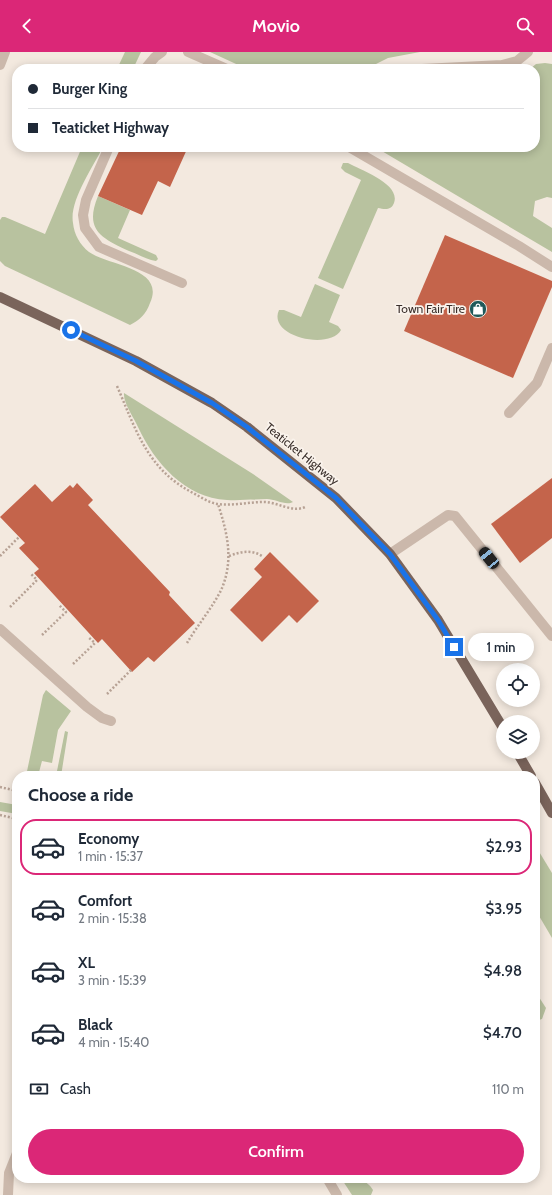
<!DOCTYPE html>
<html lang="en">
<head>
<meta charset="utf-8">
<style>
	:root { --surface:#fff; --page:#f2f2f3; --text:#1f2937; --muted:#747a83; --line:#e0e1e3; --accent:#db2777 }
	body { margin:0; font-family:Cabin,sans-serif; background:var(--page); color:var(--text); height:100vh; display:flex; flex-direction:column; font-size:15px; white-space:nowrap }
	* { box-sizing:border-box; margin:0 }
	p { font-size:13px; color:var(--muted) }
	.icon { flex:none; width:22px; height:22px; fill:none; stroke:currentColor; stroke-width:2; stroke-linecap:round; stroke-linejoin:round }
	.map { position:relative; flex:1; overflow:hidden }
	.panel { position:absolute; left:12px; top:719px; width:528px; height:412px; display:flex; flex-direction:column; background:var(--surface); border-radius:16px; box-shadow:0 2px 10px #0003 }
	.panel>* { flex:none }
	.banner { position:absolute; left:12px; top:12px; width:528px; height:88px; border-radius:16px; box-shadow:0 2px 10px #0003; display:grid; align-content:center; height:88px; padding:0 16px; background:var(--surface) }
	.fabs { position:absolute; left:496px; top:611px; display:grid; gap:8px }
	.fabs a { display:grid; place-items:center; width:44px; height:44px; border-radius:50%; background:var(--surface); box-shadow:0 2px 10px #0003; font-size:20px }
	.end { position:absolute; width:18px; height:18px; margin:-9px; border:5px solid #1a73e8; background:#fff; box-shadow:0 0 0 2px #fff }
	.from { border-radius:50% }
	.bubble { position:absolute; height:28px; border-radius:14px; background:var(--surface); box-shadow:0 2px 10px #0003; font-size:13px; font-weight:600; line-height:28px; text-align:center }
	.car { position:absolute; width:12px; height:24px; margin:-12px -6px; border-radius:5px; box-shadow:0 0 3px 1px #0007; background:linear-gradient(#222 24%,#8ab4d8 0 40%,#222 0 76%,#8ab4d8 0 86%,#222 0) }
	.banner b { display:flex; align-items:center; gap:14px; height:38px; font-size:15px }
	.banner b+b { border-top:1px solid var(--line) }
	.banner i { width:10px; height:10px; background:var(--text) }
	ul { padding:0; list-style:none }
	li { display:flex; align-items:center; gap:12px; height:56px; margin:0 8px 6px; padding:0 8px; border:2px solid transparent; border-radius:16px }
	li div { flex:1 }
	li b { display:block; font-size:15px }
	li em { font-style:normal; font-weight:600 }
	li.current { border-color:var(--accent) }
	li>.icon { width:36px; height:36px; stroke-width:1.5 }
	h2 { padding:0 16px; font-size:18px; line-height:48px }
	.pay { display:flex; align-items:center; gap:10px; height:44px; padding:0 16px; font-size:15px }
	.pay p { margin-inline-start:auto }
	.cta { display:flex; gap:8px; margin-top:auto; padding:8px 16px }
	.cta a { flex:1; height:46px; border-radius:24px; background:var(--accent); color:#fff; font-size:16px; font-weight:600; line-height:46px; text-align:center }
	header { display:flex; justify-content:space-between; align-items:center; height:52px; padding:0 16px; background:var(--accent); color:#fff; font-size:18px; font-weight:600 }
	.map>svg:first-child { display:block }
	.green { fill:#b8c29f }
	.building { fill:#c4644b }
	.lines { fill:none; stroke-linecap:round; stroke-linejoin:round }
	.path { stroke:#b7a295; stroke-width:2.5; stroke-dasharray:2 2; stroke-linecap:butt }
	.service { stroke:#cbb8ab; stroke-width:10 }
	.primary { stroke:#7a645b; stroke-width:10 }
	.route { stroke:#1a73e8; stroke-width:5 }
	.labels { text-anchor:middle; stroke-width:3.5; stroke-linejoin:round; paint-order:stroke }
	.poi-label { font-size:12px; fill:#392e2a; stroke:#faf3ec; text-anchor:end }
	.street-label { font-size:12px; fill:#392e2a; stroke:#faf3ec }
</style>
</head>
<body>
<header><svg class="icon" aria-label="back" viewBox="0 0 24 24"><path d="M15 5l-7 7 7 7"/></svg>Movio<svg class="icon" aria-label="search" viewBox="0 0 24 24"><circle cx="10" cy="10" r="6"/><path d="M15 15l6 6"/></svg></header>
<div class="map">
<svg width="552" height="1143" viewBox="0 0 552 1143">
	<rect width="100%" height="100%" fill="#f3e9df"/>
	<g class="green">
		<path d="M125,0h16l-8,17h-16z"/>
		<path d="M210,0h210l-32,6 -22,11h-119z"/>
		<path d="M545,11l7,1v134l-5,-1 -12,4 -2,15 19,12v24l-177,-105h160v-78h-5l6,-5z"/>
		<path d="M82,95h21c-10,20 -34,54 -30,76 1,11 7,22 16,29 20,14 77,16 61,51 -4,11 -10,17 -20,22l-125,-59 -5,-5v-41l2,-3h3l40,17z"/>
		<path d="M343,111h5c13,7 53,21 46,40 -3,8 -10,6 -16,5l-35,81 -25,-11 43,-98 -16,-8 -4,-4z"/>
		<path d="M98,144l32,14 -12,28 38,17 2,4 -2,2c-9,-1 -18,-7 -27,-10 -28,-13 -45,-21 -31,-55z"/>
		<path d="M315,232l25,11 -11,27 9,4 3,4c-12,21 -74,6 -62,-20h5l17,7z"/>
		<path d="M124,341l129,81 40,28c-7,4 -18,-3 -26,-3 -14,0 -27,2 -40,1 -42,-2 -73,-38 -89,-73 -4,-9 -15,-24 -14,-34z"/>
		<path d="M46,638l25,21 -13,19 -6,33 -10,-2 -4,15h-12l17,-81z"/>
		<path d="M65,679l3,1 -7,44h-5z"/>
		<path d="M0,750l17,3v9l-17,-3z"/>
		<path d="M535,793l17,28v65l-17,-29z"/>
		<path d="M535,939l11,17 -4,11 -6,2z"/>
		<path d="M341,1126c12,0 25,0 32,12l-2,5h-19z"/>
	</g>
	<g class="building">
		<path d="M121,95h67l-18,40 -12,-6 -16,34 -44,-19z"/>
		<path d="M445,183l107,46v6l-39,91 -109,-47z"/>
		<path d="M552,426v60l-32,25 -29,-39z"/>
		<path d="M77,431l16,17 -5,5 82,87 -1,3 26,28 -41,39 -6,-5 -16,15 -30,-33 -4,4 -64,-70 5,-4 -20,-21 6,-5 -25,-26 35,-33 17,18 18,-17 3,3z"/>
		<path d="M270,500l49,49 -22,22 -8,-8 -27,27 -32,-32 32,-33 -8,-8z"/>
	</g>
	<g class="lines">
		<g class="path">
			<path d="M117,334c19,44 30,83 76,107 8,4 16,10 25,11 15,2 31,-2 46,-2 14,0 28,11 41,5"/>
			<path d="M0,504l19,-19"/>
			<path d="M229,504c11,-4 22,-7 33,0"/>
			<path d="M10,555l27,-27 -6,-6"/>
			<path d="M42,583l24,-23 -7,-7"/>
			<path d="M187,591c10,-17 28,-39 35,-55 12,-29 5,-56 -4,-84"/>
			<path d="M73,612l22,-21 -7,-6"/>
			<path d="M107,642l24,-24"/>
			<path d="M0,735l17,4"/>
			<path d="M0,763l17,4"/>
		</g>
		<g class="service">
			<path d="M188,0l39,17"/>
			<path d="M0,13l5,-13"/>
			<path d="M145,17l10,-12 7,-5"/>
			<path d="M422,17l80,-4 15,-4 11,-9"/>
			<path d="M109,95l-23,53 -3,15 2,13 14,19 83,36"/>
			<path d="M349,95l170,99 33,21"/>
			<path d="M509,361l28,-30 15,-35"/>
			<path d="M390,502l58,-39 7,1 97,120"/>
			<path d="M0,577l87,78 15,11 9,3"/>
			<path d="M327,1126l10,17"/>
			<path d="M8,1143l1,-22 8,-20"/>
		</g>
		<g class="primary">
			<path d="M0,245l136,64 76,42 35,24 89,71 54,56 48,66 65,108"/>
			<path d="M517,700l14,24"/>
			<path d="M535,731l17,30"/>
		</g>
	</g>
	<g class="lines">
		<path class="route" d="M71,278l65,31 76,42 35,24 89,71 54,56 48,66 16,27"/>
	</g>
	<defs>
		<symbol id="shop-disc" viewBox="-11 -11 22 22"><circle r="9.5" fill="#1f595a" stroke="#faf3ec"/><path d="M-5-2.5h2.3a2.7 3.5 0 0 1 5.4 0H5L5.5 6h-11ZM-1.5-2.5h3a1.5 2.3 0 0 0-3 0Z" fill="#fff"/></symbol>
	</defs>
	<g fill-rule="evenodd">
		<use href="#shop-disc" x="468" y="247" width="20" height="20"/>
	</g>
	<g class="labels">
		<g class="poi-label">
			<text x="465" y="261">Town Fair Tire</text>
		</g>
		<g class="street-label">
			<text transform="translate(302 402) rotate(39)" y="4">Teaticket Highway</text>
		</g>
	</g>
</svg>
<div class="fabs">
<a><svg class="icon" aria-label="locate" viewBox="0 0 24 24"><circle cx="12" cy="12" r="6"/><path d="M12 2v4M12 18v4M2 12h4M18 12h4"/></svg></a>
<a><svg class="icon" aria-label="layers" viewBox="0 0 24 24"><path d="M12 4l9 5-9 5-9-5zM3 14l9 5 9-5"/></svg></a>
</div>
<i class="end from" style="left:71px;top:278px"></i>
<i class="end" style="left:454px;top:595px"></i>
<div class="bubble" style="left:468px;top:581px;width:66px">1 min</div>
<i class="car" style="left:489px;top:506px;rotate:321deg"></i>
<div class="banner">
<b><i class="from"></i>Burger King</b>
<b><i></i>Teaticket Highway</b>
</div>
<section class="panel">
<h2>Choose a ride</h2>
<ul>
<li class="current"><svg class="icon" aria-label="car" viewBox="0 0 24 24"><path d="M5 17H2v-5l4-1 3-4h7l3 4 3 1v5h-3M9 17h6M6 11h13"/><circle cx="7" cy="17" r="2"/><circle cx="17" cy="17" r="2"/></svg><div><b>Economy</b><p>1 min · 15:37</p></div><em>$2.93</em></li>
<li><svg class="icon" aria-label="car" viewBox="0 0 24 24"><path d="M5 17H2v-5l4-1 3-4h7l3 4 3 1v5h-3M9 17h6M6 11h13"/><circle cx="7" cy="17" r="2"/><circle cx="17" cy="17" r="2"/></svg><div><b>Comfort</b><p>2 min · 15:38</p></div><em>$3.95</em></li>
<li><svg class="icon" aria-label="car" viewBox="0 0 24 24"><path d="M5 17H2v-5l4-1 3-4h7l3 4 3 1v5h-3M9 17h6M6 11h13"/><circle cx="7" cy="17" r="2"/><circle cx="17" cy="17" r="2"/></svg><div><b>XL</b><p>3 min · 15:39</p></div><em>$4.98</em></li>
<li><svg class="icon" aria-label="car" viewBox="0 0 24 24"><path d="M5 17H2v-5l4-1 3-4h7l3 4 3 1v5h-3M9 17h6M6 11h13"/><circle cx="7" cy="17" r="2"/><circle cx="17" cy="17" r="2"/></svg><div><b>Black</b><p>4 min · 15:40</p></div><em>$4.70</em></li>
</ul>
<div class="pay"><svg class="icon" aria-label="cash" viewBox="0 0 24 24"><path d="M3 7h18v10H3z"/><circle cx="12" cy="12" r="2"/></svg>Cash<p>110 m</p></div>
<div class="cta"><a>Confirm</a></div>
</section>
</div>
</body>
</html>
